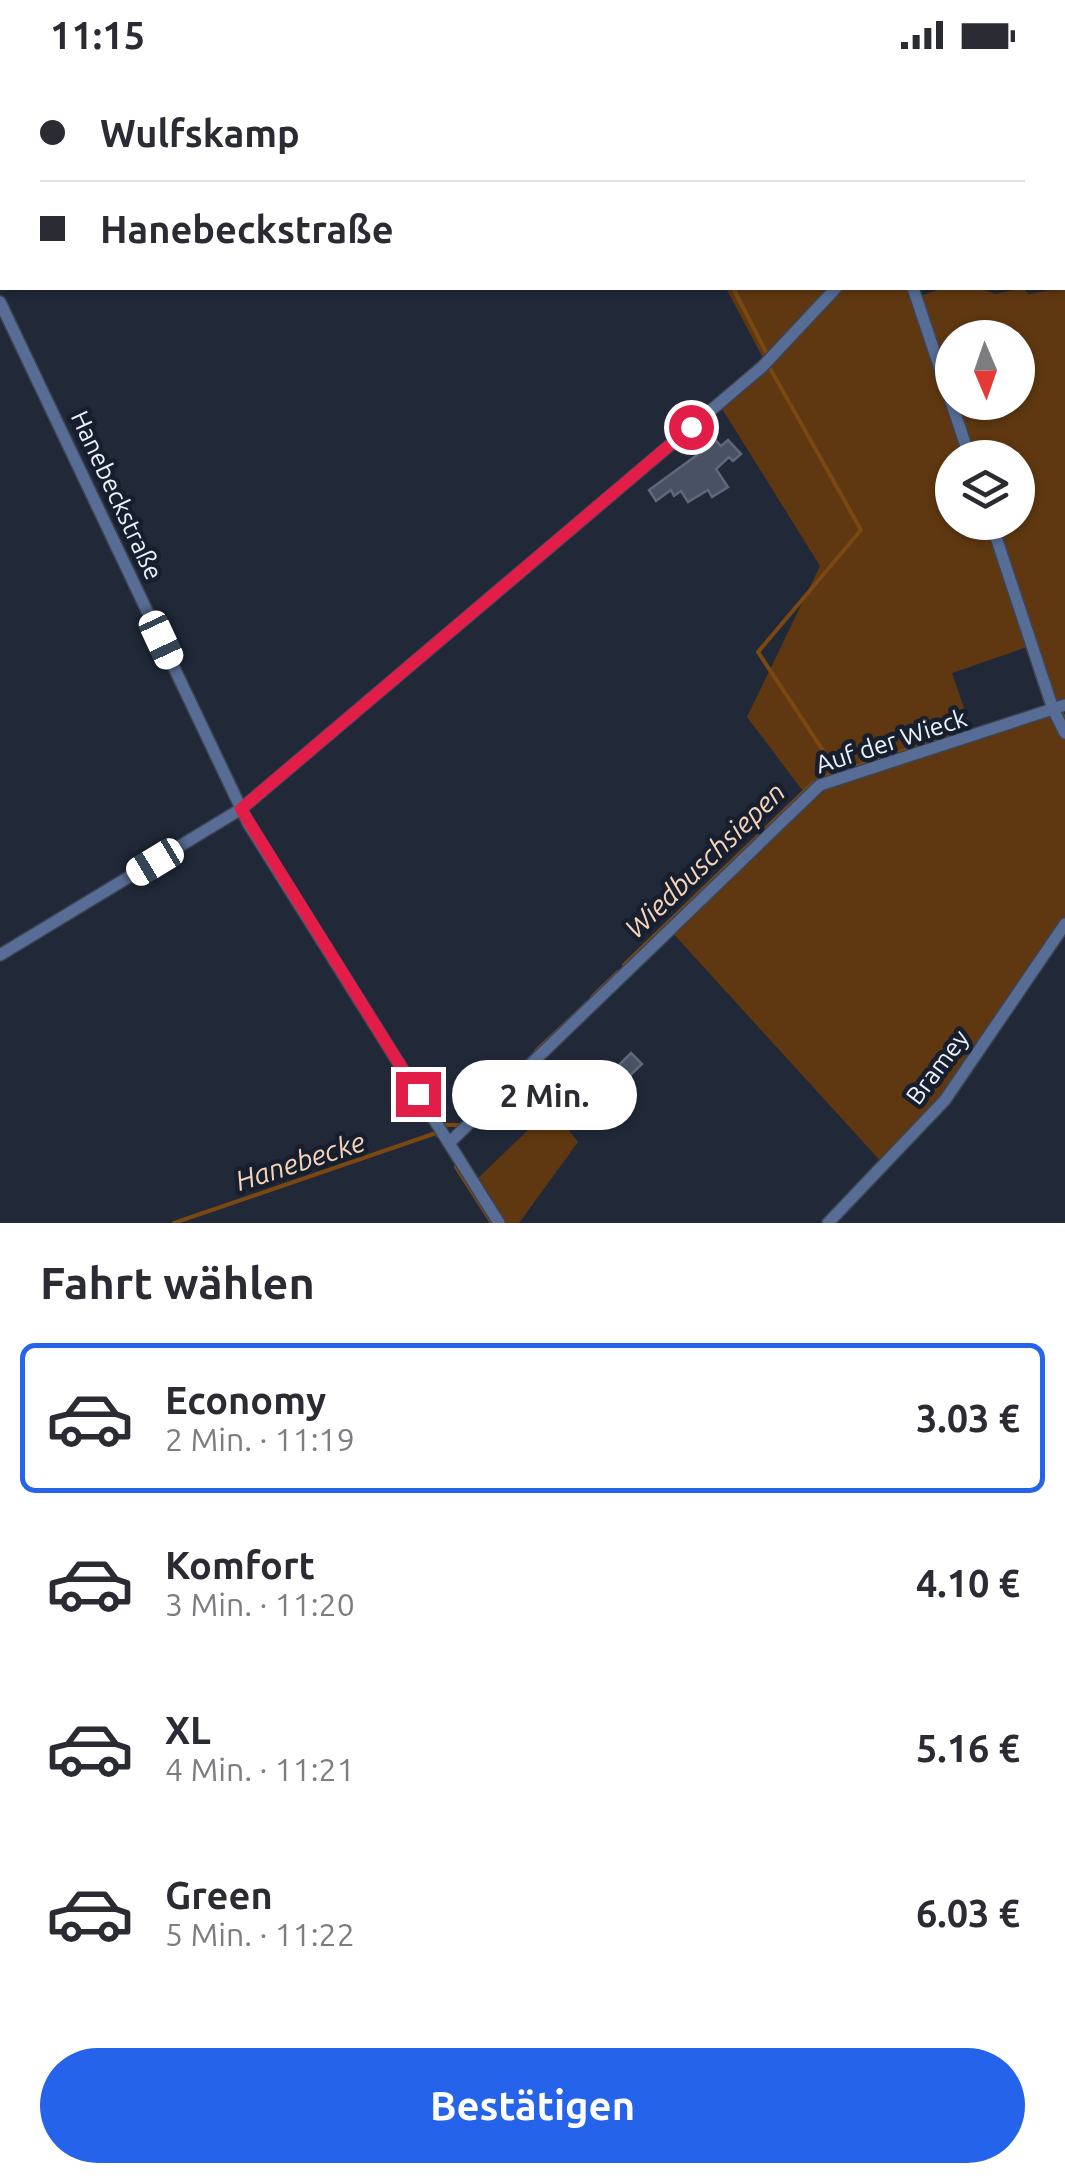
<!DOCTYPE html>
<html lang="de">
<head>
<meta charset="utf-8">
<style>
	:root { --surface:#fff; --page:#f2f2f3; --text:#2b2b33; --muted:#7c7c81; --line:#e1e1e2; --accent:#2563eb }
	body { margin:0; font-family:Ubuntu,sans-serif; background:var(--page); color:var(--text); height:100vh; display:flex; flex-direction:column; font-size:38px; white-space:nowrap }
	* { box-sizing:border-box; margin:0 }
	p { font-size:32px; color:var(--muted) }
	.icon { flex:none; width:55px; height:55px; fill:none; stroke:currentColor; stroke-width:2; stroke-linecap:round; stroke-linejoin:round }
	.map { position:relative; height:1153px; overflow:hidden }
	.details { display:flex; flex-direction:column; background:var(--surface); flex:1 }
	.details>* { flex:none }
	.banner { position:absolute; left:0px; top:0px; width:1065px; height:220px; box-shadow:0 2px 8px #0004; display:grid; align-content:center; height:220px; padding:0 40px; background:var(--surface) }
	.needle { width:65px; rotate:178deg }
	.controls { position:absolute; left:935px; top:250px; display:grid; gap:20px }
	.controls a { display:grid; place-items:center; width:100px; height:100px; border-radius:50%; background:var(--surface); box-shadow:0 2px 8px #0004; font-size:50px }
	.end { position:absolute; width:45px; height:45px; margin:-22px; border:12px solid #e11d48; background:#fff; box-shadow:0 0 0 5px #fff }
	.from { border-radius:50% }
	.bubble { position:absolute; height:70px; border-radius:35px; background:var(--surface); box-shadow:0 2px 8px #0004; font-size:32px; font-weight:600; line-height:70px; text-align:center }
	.car { position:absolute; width:30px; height:60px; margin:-30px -15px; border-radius:12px; box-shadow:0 0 8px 2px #0007; background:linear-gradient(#fff 24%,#345 0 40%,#fff 0 76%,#345 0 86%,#fff 0) }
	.banner b { display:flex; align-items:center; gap:35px; height:95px; font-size:38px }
	.banner b+b { border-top:2px solid var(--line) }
	.banner i { width:25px; height:25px; background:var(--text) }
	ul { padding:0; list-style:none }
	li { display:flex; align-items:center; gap:30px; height:150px; margin:0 20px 15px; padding:0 20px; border:5px solid transparent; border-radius:15px }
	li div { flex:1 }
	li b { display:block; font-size:38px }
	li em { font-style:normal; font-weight:600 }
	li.selected { border-color:var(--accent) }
	li>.icon { width:90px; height:90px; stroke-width:1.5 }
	h2 { padding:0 40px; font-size:45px; line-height:120px }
	.button { display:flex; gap:20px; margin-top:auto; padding:20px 40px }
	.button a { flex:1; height:115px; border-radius:60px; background:var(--accent); color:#fff; font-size:40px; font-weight:600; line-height:115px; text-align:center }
	.status { display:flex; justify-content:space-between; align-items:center; height:70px; padding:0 50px; background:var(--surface); direction:ltr }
	.status svg { height:28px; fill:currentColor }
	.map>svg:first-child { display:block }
	.green { fill:#5f3811; fill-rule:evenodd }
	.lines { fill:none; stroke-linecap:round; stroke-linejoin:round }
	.stream { stroke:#7b4812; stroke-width:4 }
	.building { fill:#495264; stroke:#5f687b; stroke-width:2.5 }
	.street-casing { stroke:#3d4554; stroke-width:14 }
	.street { stroke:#586d96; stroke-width:11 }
	.route { stroke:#e11d48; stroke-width:12 }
	.labels { text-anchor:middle; stroke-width:9; stroke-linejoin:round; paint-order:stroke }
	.street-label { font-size:25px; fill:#ecf2fc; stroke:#171f2e }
	.water-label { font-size:28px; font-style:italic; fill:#f4d4ba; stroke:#171f2e }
</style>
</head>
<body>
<div class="status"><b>11:15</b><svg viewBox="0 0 49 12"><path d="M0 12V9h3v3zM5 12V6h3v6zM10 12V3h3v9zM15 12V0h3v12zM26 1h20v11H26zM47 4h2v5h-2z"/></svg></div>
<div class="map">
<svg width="1065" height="1153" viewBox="0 0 1065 1153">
	<rect width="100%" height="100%" fill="#212939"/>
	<g class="green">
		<path d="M651,0h414v93l-3,-91h-417z"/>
		<path d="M1065,210v425l-12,4 12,24v191l-120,176 -60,66 -215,-236 136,-135 -59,-78 73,-151 -99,-159 43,-47 -38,-72h187l4,9 26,-9h35l18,6 27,-6 6,6 33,-6zM952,268h66v64h-66zM952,388h66v64h-66zM1030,576l22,63 -78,28 -22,-64z"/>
		<path d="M551,1038l27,34 -59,81h-20l-25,-41z"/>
	</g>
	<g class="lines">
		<g class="stream">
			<path d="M0,180h2"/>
			<path d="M0,195h2"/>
			<path d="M733,218l34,66"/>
			<path d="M771,300l90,160 -103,122 78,118"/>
			<path d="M1062,644l3,5"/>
			<path d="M922,675l22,-6"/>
			<path d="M824,707l88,-29"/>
			<path d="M624,895l189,-182"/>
			<path d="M592,927l26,-25"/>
			<path d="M536,981l51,-48"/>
			<path d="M445,1055h14"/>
			<path d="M456,1097l36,56"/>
			<path d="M174,1153l262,-90 2,3"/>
		</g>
	</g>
	<g class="building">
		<path d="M707,361l14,15 7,-6 13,14 -8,7 -4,-4 -13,12 12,18 -16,10 -4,-7 -20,12 -7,-11 -7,5 -3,-6 -15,11 -7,-11 48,-35 -7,-8z"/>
		<path d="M631,983l11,11 -21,20 13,12 -16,17 -22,-20 -5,5 -9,-9 17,-18 7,7z"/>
		<path d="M545,1002l14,16 -7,6 8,9 -17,11 -7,-8 13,-11 -9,-10 -13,5z"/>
	</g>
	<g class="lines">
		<defs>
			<g id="street">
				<path d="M842,0l1,2"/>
				<path d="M706,2l1,-2"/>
				<path d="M1062,96h3"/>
				<path d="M0,189h2"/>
				<path d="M913,218l57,170"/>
				<path d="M0,232l248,521 251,400"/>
				<path d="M991,452l62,187 12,24"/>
				<path d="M0,885l241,-146 521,-442 74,-79"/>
				<path d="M449,1073l371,-358 245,-80"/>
				<path d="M828,1153l117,-123 120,-176"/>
			</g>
		</defs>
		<use href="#street" class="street-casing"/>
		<use href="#street" class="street"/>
	</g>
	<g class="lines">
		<path class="route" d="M418,1024l-177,-285 450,-382"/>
	</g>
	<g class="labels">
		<g class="street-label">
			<text transform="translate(117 425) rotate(65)" y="9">Hanebeckstraße</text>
			<text transform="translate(891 671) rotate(-18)" y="9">Auf der Wieck</text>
			<text transform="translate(937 997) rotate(-53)" y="9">Bramey</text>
		</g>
		<g class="water-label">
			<text transform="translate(705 790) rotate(-44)" y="10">Wiedbuschsiepen</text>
			<text transform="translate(300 1091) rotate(-18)" y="10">Hanebecke</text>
		</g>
	</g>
</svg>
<div class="controls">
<a><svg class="needle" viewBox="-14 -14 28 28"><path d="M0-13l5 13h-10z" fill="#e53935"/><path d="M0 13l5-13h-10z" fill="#7c7c81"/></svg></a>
<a><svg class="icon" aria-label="layers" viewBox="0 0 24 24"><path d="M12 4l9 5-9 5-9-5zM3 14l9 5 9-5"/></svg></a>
</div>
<i class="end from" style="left:691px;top:357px"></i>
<i class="end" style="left:418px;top:1024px"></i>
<div class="bubble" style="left:452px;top:990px;width:185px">2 Min.</div>
<i class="car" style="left:161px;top:570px;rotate:155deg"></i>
<i class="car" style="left:155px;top:792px;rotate:239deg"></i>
<div class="banner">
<b><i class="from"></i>Wulfskamp</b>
<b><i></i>Hanebeckstraße</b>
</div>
</div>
<section class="details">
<h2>Fahrt wählen</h2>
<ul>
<li class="selected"><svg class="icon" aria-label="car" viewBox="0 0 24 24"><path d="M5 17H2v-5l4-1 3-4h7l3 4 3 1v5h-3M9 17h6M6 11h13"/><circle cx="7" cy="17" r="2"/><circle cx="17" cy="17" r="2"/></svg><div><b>Economy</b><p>2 Min. · 11:19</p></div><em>3.03 €</em></li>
<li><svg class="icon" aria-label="car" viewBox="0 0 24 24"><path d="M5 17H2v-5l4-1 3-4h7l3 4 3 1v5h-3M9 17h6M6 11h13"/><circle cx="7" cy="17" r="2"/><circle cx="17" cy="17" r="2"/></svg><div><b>Komfort</b><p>3 Min. · 11:20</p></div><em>4.10 €</em></li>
<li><svg class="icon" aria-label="car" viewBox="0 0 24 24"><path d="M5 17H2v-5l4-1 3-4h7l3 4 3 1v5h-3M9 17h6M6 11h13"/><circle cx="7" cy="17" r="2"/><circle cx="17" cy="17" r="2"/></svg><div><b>XL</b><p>4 Min. · 11:21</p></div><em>5.16 €</em></li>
<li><svg class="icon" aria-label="car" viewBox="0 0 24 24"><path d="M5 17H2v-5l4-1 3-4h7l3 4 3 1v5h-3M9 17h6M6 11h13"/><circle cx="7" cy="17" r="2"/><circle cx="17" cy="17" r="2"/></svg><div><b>Green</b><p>5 Min. · 11:22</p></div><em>6.03 €</em></li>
</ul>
<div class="button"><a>Bestätigen</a></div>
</section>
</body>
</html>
